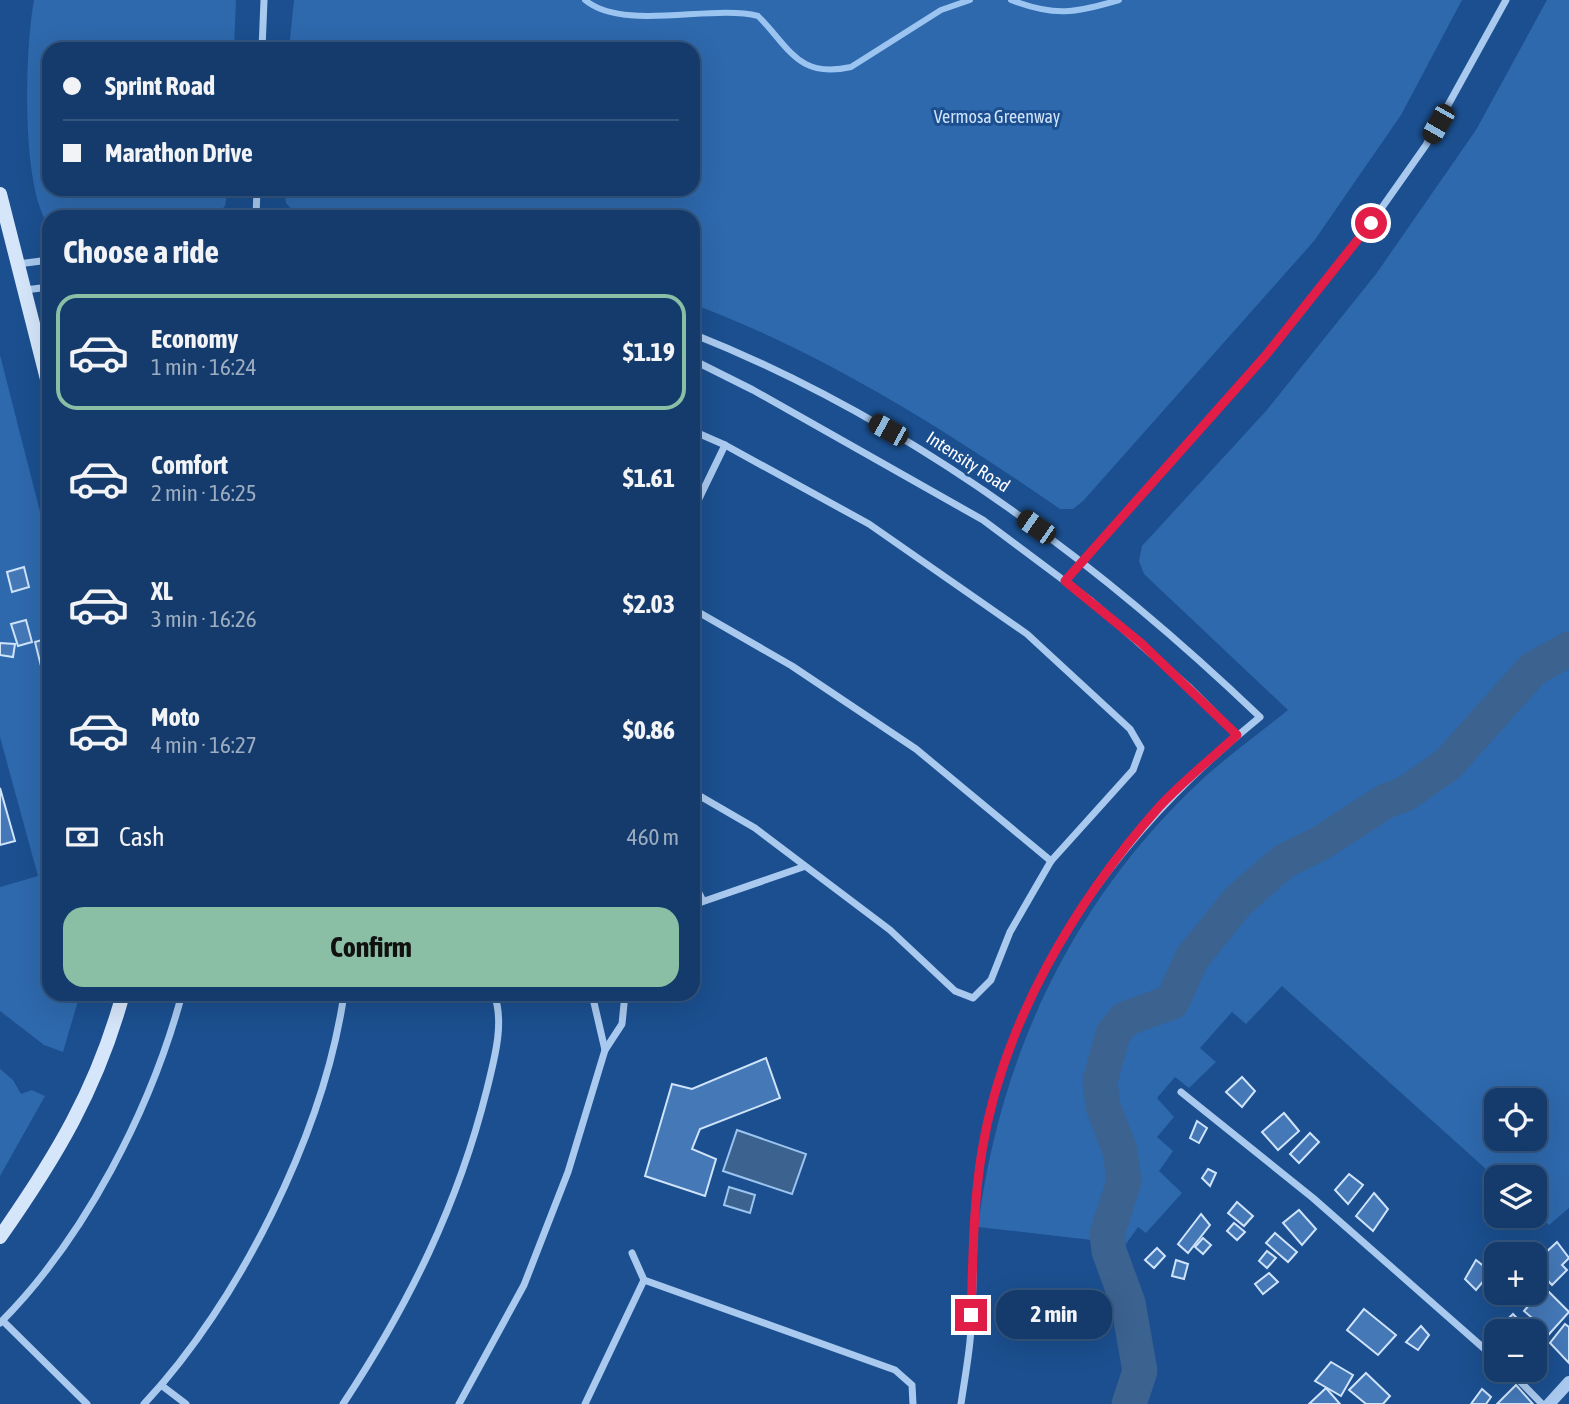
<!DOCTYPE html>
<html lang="en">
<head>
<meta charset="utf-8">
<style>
	:root { --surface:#143b6b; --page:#214673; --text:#f1f3f6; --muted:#9dadc1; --line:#33557e; --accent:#8abfa5 }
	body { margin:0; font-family:"Asap Condensed",sans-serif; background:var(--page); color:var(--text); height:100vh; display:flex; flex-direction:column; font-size:26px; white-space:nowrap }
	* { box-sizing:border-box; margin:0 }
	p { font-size:23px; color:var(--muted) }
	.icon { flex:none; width:38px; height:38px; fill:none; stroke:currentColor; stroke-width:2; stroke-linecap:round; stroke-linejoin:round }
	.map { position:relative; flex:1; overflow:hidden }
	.side { position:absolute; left:42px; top:210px; width:658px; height:791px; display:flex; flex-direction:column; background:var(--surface); border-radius:21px; box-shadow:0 7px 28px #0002,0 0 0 2px var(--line) }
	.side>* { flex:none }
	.top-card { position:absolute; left:42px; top:42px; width:658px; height:154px; border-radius:21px; box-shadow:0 7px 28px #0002,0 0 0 2px var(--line); display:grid; align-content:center; height:154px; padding:0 21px; background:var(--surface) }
	.fabs { position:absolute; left:1484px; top:1088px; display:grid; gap:14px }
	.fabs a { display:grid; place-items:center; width:63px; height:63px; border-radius:14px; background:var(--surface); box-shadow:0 7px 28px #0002,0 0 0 2px var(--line); font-size:35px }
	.end { position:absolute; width:32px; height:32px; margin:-16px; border:9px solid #e11d48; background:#fff; box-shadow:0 0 0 4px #fff }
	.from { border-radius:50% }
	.bubble { position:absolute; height:49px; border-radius:21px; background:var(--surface); box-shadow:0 7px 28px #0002,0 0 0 2px var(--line); font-size:23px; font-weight:700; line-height:49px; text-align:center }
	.car { position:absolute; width:21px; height:42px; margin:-21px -10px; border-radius:9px; box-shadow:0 0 5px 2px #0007; background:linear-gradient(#222 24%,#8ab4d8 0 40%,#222 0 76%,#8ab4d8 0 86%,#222 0) }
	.top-card b { display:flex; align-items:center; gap:24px; height:66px; font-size:26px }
	.top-card b+b { border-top:2px solid var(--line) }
	.top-card i { width:18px; height:18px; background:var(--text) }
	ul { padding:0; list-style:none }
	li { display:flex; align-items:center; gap:21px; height:116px; margin:0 14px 10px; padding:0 7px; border:4px solid transparent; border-radius:21px }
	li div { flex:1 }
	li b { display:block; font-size:26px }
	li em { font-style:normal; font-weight:700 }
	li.active { border-color:var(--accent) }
	li>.icon { width:63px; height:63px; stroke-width:1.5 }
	h2 { padding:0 21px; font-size:32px; line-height:84px }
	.pay { display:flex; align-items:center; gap:18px; height:77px; padding:0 21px; font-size:26px }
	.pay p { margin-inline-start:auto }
	.action { display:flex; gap:14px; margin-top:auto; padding:14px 21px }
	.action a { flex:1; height:80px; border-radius:21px; background:var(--accent); color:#111; font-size:28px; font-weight:700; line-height:80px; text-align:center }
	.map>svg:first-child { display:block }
	.green { fill:#2e69ad; fill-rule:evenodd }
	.water { fill:#3c6290; stroke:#9cc4f0; stroke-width:2 }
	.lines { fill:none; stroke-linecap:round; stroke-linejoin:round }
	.stream { stroke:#9cc4f0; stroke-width:6 }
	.river { stroke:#3c6290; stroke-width:35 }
	.building { fill:#4478b7; stroke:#cfe3fa; stroke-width:2 }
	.minor { stroke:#a9c9ee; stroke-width:7 }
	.tertiary { stroke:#a9c9ee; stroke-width:12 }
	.secondary { stroke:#d6e6fa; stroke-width:14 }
	.route { stroke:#e11d48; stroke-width:9 }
	.labels { text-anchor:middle; stroke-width:6; stroke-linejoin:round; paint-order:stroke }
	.park-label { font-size:18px; fill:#cfe3fa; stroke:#1b4f8f }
	.street-label { font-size:18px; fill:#fff; stroke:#1b4f8f }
</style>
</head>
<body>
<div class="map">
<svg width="1569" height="1404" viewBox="0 0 1569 1404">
	<rect width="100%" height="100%" fill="#1b4f8f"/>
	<g class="green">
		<path d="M34,0h202l-2,49h-185v140h179l-3,17 -11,11h-165l-1,7c-27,-39 -23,-176 -14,-224z"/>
		<path d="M294,0h1168l-61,115 -87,126 -231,260 -10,8h-13c-114,-79 -236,-156 -367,-205v-87h-395l-12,-14 -2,-14h409v-140h-404z"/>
		<path d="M1547,0h22v1208l-20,17 -14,-13v-34h-39l-214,-192 -36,38 -14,-12 -32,36 16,14 -27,26 -14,-11 -18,21 17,19 -17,20 16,14 -14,20 23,22 -36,40 -8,-6 -12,17 -148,-17c21,-167 91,-318 212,-436 30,-30 65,-54 98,-81l-144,-136 -5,-13 3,-15 124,-135 110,-137 100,-144zM1496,1101h39v38h-39z"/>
		<path d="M0,355l49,192v447h31l-17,58 -19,-7 -44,-34v-124l38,-11 -38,-139z"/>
		<path d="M0,1069l13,11 8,14 11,-4 13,6 -45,80z"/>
	</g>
	<g class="water">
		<path d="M737,1130l69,24 -14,40 -69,-23z"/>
		<path d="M729,1187l26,8 -5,18 -26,-8z"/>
	</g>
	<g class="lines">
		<g class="stream">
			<path d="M585,0c38,32 127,4 173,16 32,32 40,63 93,51l90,-57 29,-10"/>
			<path d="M1011,0c44,17 64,13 108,0"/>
		</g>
		<path class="river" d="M1129,1404l11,-33 -12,-68 -19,-52 -2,-17 17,-53 -4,-30 -17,-45 -3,-25 13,-47 12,-15 47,-17 20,-44 46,-57 46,-40 35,-17 67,-43 19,-7 42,-29 86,-96 36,-20"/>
	</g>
	<g class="building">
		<path d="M24,567l5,20 -17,5 -5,-20z"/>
		<path d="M26,620l6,22 -14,4 -7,-22z"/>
		<path d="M49,638v30l-7,2 -7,-28z"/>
		<path d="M0,643l15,1 -2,13 -13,-2z"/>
		<path d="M0,788l15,53 -15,4z"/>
		<path d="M766,1058l14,40 -80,31 -8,20 24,10 -11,37 -60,-20 27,-92 20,5z"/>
		<path d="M1242,1077l13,14 -13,16 -16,-15z"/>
		<path d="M1284,1113l15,18 -21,19 -16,-18z"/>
		<path d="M1197,1121l10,7 -8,15 -9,-5z"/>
		<path d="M1310,1133l9,9 -20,21 -9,-9z"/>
		<path d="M1208,1169l8,4 -6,13 -8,-8z"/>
		<path d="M1349,1174l14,11 -15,19 -13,-14z"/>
		<path d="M1374,1193l14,16 -15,22 -17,-15z"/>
		<path d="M1237,1202l16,14 -9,10 -16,-13z"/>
		<path d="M1299,1210l17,19 -14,16 -19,-22z"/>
		<path d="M1201,1214l9,11 -22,28 -10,-9z"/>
		<path d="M1234,1223l11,9 -8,8 -10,-9z"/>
		<path d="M1275,1233l22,19 -9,10 -22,-19z"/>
		<path d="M1203,1238l8,7 -8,9 -8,-7z"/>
		<path d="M1557,1242l12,16 -7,7 5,5 -15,15 -17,-18 -2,-12 6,-6 5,5z"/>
		<path d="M1157,1248l8,8 -11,12 -9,-8z"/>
		<path d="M1267,1251l9,7 -9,10 -8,-7z"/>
		<path d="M1176,1260l12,4 -4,15 -12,-3z"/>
		<path d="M1476,1260l15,12 -15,18 -11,-11z"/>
		<path d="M1269,1273l9,9 -15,12 -8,-10z"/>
		<path d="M1544,1287l25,25 -27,30 -18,-18 7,-7 -7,-6z"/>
		<path d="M1364,1309l32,26 -18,20 -31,-25z"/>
		<path d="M1513,1314l17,18h-34v19l-10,-11z"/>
		<path d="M1565,1324l4,3v36l-19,-20z"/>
		<path d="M1421,1326l8,9 -11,15 -12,-8z"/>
		<path d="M1331,1362l22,13 -12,21 -26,-15z"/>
		<path d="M1366,1373l24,23 -7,8h-17l-17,-14z"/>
		<path d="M1516,1385l17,19h-36z"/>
		<path d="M1326,1388l14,16h-31z"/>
		<path d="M1482,1389l9,8 -5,7h-15z"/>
	</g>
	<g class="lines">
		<g class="minor">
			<path d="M262,49l2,-49"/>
			<path d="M256,217l1,-28"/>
			<path d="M18,264l31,-4"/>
			<path d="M25,290l24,-3"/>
			<path d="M693,334c214,85 402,225 567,383 -136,110 -247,256 -278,433 -12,63 -6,127 -12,191 -2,21 -6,42 -9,63"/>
			<path d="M693,360l60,30 230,130 107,80 100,88 47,47"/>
			<path d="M693,431l32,14 144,79 158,110 103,95 11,19 -8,22 -82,91 -41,71 -19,48 -18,18 -18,-7 -65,-61 -135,-102 -62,-36"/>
			<path d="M693,511l32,-66"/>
			<path d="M1065,581l201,-226 105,-132 55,-78 80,-145"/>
			<path d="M693,609l99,57 124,83 135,112"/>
			<path d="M693,881l10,20"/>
			<path d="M693,905l110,-38"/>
			<path d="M592,994l13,56"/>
			<path d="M1181,1092l132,106 183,161"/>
			<path d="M632,1253l12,27 251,90 17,15 1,19"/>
			<path d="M3,1321l84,83"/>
			<path d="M0,1323c85,-85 151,-214 182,-329"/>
			<path d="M1509,1370l33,34"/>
			<path d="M161,1385l25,19"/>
			<path d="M144,1404c95,-101 180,-272 200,-410"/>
			<path d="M343,1404c66,-100 115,-199 144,-315 7,-29 18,-66 7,-95"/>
			<path d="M459,1404l65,-119 44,-113 37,-122 17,-26 3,-30"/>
			<path d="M585,1404l59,-124"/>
		</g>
		<path class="tertiary" d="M1549,1404l20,-22"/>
		<g class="secondary">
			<path d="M0,194l49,193"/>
			<path d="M0,1237c56,-80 97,-148 123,-243"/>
		</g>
	</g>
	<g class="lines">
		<path class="route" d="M971,1315c2,-55 2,-110 11,-164 21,-128 92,-248 177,-344 24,-26 52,-48 78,-72l-96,-92 -76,-62 201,-226 105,-132"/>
	</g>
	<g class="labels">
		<g class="park-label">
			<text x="997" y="123">Vermosa Greenway</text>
		</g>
		<g class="street-label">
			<text transform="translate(968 462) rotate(33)" y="6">Intensity Road</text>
		</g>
	</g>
</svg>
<div class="fabs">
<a><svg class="icon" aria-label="locate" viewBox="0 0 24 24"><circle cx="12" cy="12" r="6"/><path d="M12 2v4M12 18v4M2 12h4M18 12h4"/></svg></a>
<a><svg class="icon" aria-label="layers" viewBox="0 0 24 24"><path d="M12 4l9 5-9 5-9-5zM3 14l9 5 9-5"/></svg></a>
<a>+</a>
<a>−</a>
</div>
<i class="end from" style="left:1371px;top:223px"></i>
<i class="end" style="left:971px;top:1315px"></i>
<div class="bubble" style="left:996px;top:1290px;width:116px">2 min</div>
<i class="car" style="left:1438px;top:124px;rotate:210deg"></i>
<i class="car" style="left:888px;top:430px;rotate:299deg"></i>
<i class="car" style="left:1036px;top:527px;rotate:305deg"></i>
<div class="top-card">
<b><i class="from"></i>Sprint Road</b>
<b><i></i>Marathon Drive</b>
</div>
<section class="side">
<h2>Choose a ride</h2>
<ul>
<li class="active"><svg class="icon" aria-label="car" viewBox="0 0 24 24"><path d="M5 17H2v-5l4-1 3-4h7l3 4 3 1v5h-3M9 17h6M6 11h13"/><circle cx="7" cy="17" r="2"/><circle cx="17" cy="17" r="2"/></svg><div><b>Economy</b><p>1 min · 16:24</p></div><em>$1.19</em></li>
<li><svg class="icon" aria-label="car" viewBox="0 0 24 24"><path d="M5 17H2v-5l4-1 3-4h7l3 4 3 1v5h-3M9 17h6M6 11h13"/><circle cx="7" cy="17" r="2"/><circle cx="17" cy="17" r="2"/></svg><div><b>Comfort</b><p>2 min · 16:25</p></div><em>$1.61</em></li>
<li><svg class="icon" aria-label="car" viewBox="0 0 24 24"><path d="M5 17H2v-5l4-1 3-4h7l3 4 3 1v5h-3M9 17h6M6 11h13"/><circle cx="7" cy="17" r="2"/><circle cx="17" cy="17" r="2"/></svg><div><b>XL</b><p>3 min · 16:26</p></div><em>$2.03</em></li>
<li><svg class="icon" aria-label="car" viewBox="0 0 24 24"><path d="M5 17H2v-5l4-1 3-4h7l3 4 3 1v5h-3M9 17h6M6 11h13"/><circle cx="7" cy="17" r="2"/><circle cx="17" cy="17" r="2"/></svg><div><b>Moto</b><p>4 min · 16:27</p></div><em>$0.86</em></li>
</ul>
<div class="pay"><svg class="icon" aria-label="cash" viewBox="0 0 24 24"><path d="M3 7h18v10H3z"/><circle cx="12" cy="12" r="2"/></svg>Cash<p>460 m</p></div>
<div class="action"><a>Confirm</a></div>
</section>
</div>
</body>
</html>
